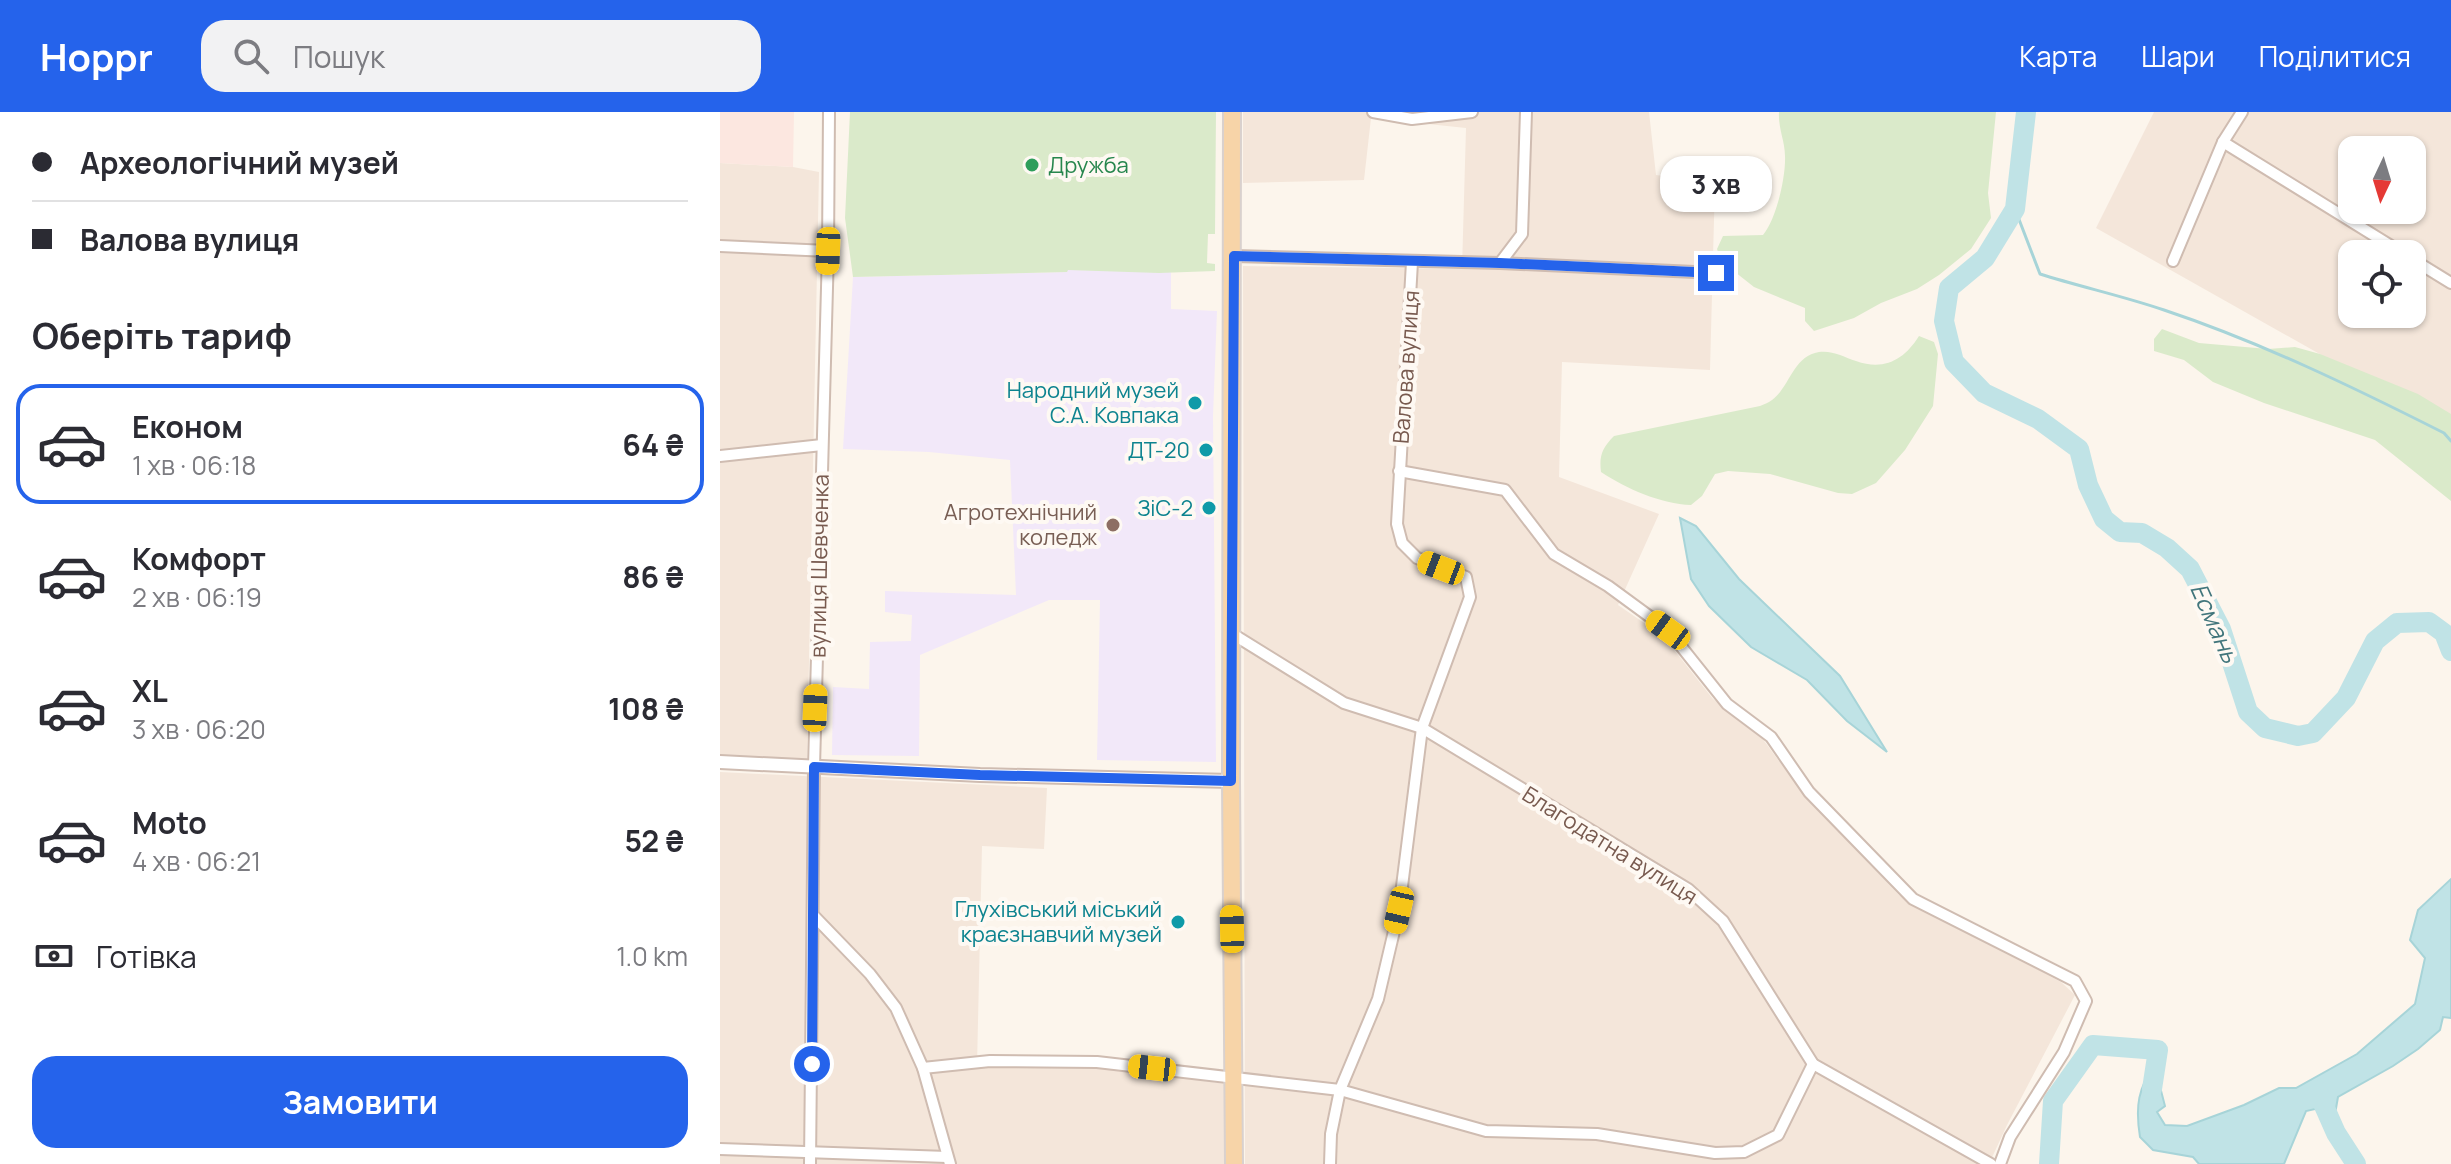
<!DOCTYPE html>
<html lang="uk">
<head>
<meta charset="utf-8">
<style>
	:root { --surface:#fff; --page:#f2f2f3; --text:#2b2b33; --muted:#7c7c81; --line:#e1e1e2; --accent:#2563eb }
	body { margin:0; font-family:Manrope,sans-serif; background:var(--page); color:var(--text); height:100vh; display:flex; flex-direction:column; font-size:30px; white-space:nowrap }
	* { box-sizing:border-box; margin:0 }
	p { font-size:26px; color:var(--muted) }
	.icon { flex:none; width:44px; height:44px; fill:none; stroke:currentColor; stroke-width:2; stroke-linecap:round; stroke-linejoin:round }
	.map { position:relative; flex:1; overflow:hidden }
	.details { display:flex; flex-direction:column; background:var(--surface); width:720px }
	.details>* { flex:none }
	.top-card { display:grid; align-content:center; height:176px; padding:0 32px; background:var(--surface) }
	.needle { width:52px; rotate:184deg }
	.buttons { position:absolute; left:1618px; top:24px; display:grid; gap:16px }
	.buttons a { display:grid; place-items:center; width:88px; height:88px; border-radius:16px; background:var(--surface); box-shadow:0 2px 6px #0004; font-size:40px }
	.end { position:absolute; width:36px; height:36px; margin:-18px; border:10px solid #2563eb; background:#fff; box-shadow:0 0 0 4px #fff }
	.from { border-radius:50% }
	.bubble { position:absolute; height:56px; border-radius:24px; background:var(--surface); box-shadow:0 2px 6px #0004; font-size:26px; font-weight:700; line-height:56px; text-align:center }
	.car { position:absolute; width:24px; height:48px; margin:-24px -12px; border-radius:10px; box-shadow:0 0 6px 2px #0007; background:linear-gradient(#f5c518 24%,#345 0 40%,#f5c518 0 76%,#345 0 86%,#f5c518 0) }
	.top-card b { display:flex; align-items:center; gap:28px; height:76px; font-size:30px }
	.top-card b+b { border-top:2px solid var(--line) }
	.top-card i { width:20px; height:20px; background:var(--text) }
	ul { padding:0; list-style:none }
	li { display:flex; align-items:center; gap:24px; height:120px; margin:0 16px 12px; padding:0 16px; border:4px solid transparent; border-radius:24px }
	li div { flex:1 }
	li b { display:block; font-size:30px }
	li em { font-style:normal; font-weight:700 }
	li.on { border-color:var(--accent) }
	li>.icon { width:72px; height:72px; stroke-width:1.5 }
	h2 { padding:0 32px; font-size:36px; line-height:96px }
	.pay { display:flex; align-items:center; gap:20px; height:88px; padding:0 32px; font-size:30px }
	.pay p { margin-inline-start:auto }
	.button { display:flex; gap:16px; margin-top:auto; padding:16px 32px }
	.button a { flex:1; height:92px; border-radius:24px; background:var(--accent); color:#fff; font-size:32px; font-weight:700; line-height:92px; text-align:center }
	header { display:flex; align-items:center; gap:48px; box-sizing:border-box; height:112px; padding:0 40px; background:var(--accent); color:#fff }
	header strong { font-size:38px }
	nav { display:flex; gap:44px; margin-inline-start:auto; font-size:28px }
	.search { width:560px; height:72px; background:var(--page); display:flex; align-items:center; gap:20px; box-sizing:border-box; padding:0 28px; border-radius:24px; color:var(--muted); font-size:30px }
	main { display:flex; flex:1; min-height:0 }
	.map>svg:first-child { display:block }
	.residential { fill:#f4e6da; fill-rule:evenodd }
	.commercial { fill:#fce7e0 }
	.education { fill:#f2e8f9 }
	.green { fill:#daeaca }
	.water { fill:#c0e3e6; stroke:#a7d4d8; stroke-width:2 }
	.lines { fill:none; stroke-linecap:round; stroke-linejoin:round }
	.stream { stroke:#a7d4d8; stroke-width:3 }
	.river { stroke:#c0e3e6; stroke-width:20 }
	.minor-casing { stroke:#cfbcb1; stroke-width:14 }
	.tertiary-casing { stroke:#cfbcb1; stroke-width:16 }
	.primary-casing { stroke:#d9d1ce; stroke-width:20 }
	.minor { stroke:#fff; stroke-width:10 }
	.tertiary { stroke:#fff; stroke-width:12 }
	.primary { stroke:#f7d4a8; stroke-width:16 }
	.route { stroke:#2563eb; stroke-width:10 }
	.leisure-dot { fill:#2e9e5b; stroke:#fef9f3; stroke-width:3 }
	.culture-dot { fill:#0f9aa8; stroke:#fef9f3; stroke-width:3 }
	.education-dot { fill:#8d6e63; stroke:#fef9f3; stroke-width:3 }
	.labels { text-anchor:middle; stroke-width:8; stroke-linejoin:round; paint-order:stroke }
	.leisure-label { font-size:22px; fill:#27864d; stroke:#fef9f3; text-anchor:start }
	.street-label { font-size:22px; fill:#785a4f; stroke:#fef9f3 }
	.culture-label { font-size:22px; fill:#0d838f; stroke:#fef9f3; text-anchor:end }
	.education-label { font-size:22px; fill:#785e54; stroke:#fef9f3; text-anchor:end }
	.water-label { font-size:24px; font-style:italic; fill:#42767c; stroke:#fef9f3 }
</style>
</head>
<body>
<header>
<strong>Hoppr</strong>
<div class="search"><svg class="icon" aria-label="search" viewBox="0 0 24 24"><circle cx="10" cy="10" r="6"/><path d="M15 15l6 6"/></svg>Пошук</div>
<nav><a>Карта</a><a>Шари</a><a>Поділитися</a></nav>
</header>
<main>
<section class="details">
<div class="top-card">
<b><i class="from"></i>Археологічний музей</b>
<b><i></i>Валова вулиця</b>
</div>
<h2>Оберіть тариф</h2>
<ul>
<li class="on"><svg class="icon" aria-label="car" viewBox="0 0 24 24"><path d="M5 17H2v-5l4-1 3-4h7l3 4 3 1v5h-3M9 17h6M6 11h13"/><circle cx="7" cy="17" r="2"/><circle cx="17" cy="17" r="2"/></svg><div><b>Економ</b><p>1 хв · 06:18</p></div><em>64 ₴</em></li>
<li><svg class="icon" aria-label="car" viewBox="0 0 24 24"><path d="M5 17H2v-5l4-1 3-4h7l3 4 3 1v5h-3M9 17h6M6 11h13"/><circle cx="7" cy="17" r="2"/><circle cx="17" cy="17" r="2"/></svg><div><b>Комфорт</b><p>2 хв · 06:19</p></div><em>86 ₴</em></li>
<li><svg class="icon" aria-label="car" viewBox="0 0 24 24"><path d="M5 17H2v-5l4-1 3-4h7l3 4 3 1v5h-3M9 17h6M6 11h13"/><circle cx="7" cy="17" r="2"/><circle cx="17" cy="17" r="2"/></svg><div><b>XL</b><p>3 хв · 06:20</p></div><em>108 ₴</em></li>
<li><svg class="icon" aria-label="car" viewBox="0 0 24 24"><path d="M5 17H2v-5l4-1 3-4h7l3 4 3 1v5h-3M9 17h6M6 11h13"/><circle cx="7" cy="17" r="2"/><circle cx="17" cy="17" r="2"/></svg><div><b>Moto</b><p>4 хв · 06:21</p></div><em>52 ₴</em></li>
</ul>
<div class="pay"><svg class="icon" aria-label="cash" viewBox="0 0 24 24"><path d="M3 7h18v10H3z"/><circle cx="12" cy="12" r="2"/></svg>Готівка<p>1.0 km</p></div>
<div class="button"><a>Замовити</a></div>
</section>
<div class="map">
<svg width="1731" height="1052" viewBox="0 0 1731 1052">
	<rect width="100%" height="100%" fill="#fcf5ec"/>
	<g class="residential">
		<path d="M523,0h406l7,63 59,7 -5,188 -148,-8 -3,115 100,37 -41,91 45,31 50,63 49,39 45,61 92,96 162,87 14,13 -68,130 -18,39h-744l-2,-898 219,3 4,-141 -95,-10 -7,62 -121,3z"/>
		<path d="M1434,0h297v316l-355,-200zM1632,38h60v60h-60zM1632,142h60v60h-60z"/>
		<path d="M0,51l73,4 26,5 -12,587 -87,-4z"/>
		<path d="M0,660l327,16 -3,61 -62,-3 -5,220 125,1 124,17 1,80h-507z"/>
	</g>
	<path class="commercial" d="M0,0h74l-1,55 -73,-4z"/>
	<path class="education" d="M347,158l104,1v38l46,2 -4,105 3,346 -119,-2 3,-160h-51l-129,55 -1,101 -87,-1 1,-68 36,2 1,-47 41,-1 1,-26 -27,-3v-21l131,4 -6,-135 -81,-8 -86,-3 10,-172 214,-5z"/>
	<g class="green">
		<path d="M130,0h366l-1,122h-7l-1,29 8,1v7l-56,2 -91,-3 -1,2 -214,5 -8,-59z"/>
		<path d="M1059,0h217l-8,81 3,25 -20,31 -32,26 -22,14 -36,14 -27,15 -40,13 -9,-10v-13l-51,-21 -33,-26 -4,-12 6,-13 40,-1c13,-15 23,-58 22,-79 0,-15 -7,-28 -6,-44z"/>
		<path d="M1442,217l37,14 69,6 27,-2 25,7 98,40 33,20v87l-76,-61 -111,-37 -51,-21 -29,-22 -30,-9v-12z"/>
		<path d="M1199,224l15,6 4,12 -5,52 -28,44 -29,33 -24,11 -14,-1 -68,-19 -42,-3 -13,3 -13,22 -11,9c-30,-1 -64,-16 -90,-33 -2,-16 1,-24 13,-36l146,-30c4,-2 8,-3 12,-6 18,-13 21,-44 47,-48 13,-2 25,5 37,9 28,10 48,-1 63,-25z"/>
	</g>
	<g class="water">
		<path d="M960,406l16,8 43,53 101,97 47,76 -40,-31 -40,-41 -56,-33 -42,-41 -18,-27z"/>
		<path d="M1731,767v139l-8,-1 -3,13 -22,19 -25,17 -55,31 -3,17 -11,-7 -18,4 -22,53h-85l-6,-7 -40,-7 -13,-13c-5,-31 -2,-49 16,-75l2,17 7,27 -8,6 8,13 22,1 57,-21 35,-17h17l61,-34 58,-50 10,-46 -15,-18 8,-30z"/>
	</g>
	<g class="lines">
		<path class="stream" d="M1295,97l25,65c41,13 83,22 124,36 96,32 189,77 280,123l7,8"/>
		<g class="river">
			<path d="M1306,0l-11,97 -30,49 -36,30 -5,33 10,41 30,31 54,26 41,30 9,36 16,34 16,13 22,1 25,15 23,21 31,60 27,83 17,16 33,8 15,-3 33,-35 29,-57 22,-18 32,-1 15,11 7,18"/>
			<path d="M1597,978l19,43 20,31"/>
			<path d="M1329,1052l4,-63 40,-56 65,5 -6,39"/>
		</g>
		<defs>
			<g id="minor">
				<path d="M653,0l39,7 60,-7"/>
				<path d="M1503,30l181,112"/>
				<path d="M0,134l108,5"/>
				<path d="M514,144l266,7 216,10"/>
				<path d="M1692,147l39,24"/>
				<path d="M1453,149l50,-119 19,-30"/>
				<path d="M780,151l22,-29 4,-122"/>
				<path d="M0,344l102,-11"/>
				<path d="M679,359l106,19 49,64 54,32 60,44 59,74 44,33 38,55 104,107 162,82 11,20 -22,51 -54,85 -10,27"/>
				<path d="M511,521l113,70 78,25 266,161 35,32 90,143 178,100"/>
				<path d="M94,804l56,58 26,34 27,60 27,96"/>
				<path d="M203,956l67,-7 107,1 243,28 146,41 111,3 118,19 29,-1 34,-17 35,-71"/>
				<path d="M0,1037l227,8"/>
				<path d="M90,1052l4,-397 14,-516 1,-139"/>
				<path d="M610,1052l1,-30 9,-44 38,-91 21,-89 23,-182 48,-131 -4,-20 -49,-19 -15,-15 -5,-19 15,-262"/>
			</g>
			<path id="tertiary" d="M0,650l260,13 251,6"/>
			<path id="primary" d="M512,0l-1,669 3,383"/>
		</defs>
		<use href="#minor" class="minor-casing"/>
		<use href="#tertiary" class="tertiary-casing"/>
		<use href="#primary" class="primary-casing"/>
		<use href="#minor" class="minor"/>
		<use href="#tertiary" class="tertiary"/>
		<use href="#primary" class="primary"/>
	</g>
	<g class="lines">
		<path class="route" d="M92,952l2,-297 166,8 251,6 3,-525 266,7 216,10"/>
	</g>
	<circle class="leisure-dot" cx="312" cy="53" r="8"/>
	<g class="culture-dot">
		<circle cx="475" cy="291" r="8"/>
		<circle cx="486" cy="338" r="8"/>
		<circle cx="489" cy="396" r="8"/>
		<circle cx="458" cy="810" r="8"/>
	</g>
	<circle class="education-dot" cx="393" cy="413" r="8"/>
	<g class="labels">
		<g class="leisure-label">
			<text x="328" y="61">Дружба</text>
		</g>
		<g class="street-label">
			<text transform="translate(686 255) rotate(-86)" y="8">Валова вулиця</text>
			<text transform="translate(99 454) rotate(-89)" y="8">вулиця Шевченка</text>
			<text transform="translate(890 733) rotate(32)" y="8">Благодатна вулиця</text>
		</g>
		<g class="culture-label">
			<text x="459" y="286">Народний музей<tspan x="459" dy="25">С.А. Ковпака</tspan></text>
			<text x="470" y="346">ДТ-20</text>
			<text x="473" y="404">ЗіС-2</text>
			<text x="442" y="805">Глухівський міський<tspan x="442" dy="25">краєзнавчий музей</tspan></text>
		</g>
		<g class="education-label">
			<text x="377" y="408">Агротехнічний<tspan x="377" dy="25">коледж</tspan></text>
		</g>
		<g class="water-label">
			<text transform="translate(1494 511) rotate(66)" y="8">Есмань</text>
		</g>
	</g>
</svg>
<div class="buttons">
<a><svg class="needle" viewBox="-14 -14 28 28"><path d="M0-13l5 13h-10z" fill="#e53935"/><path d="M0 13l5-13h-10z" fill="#7c7c81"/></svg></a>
<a><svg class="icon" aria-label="locate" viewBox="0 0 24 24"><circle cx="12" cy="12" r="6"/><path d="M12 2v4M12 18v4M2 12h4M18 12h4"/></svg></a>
</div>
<i class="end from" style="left:92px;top:952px"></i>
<i class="end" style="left:996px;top:161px"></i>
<div class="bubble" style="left:940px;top:44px;width:112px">3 хв</div>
<i class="car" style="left:108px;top:139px;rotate:182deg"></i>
<i class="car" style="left:721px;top:456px;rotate:291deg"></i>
<i class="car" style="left:948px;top:518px;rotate:306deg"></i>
<i class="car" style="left:95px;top:596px;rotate:2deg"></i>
<i class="car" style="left:679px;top:798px;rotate:193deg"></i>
<i class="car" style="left:512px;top:817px;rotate:359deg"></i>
<i class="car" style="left:432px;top:956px;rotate:276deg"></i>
</div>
</main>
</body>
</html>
